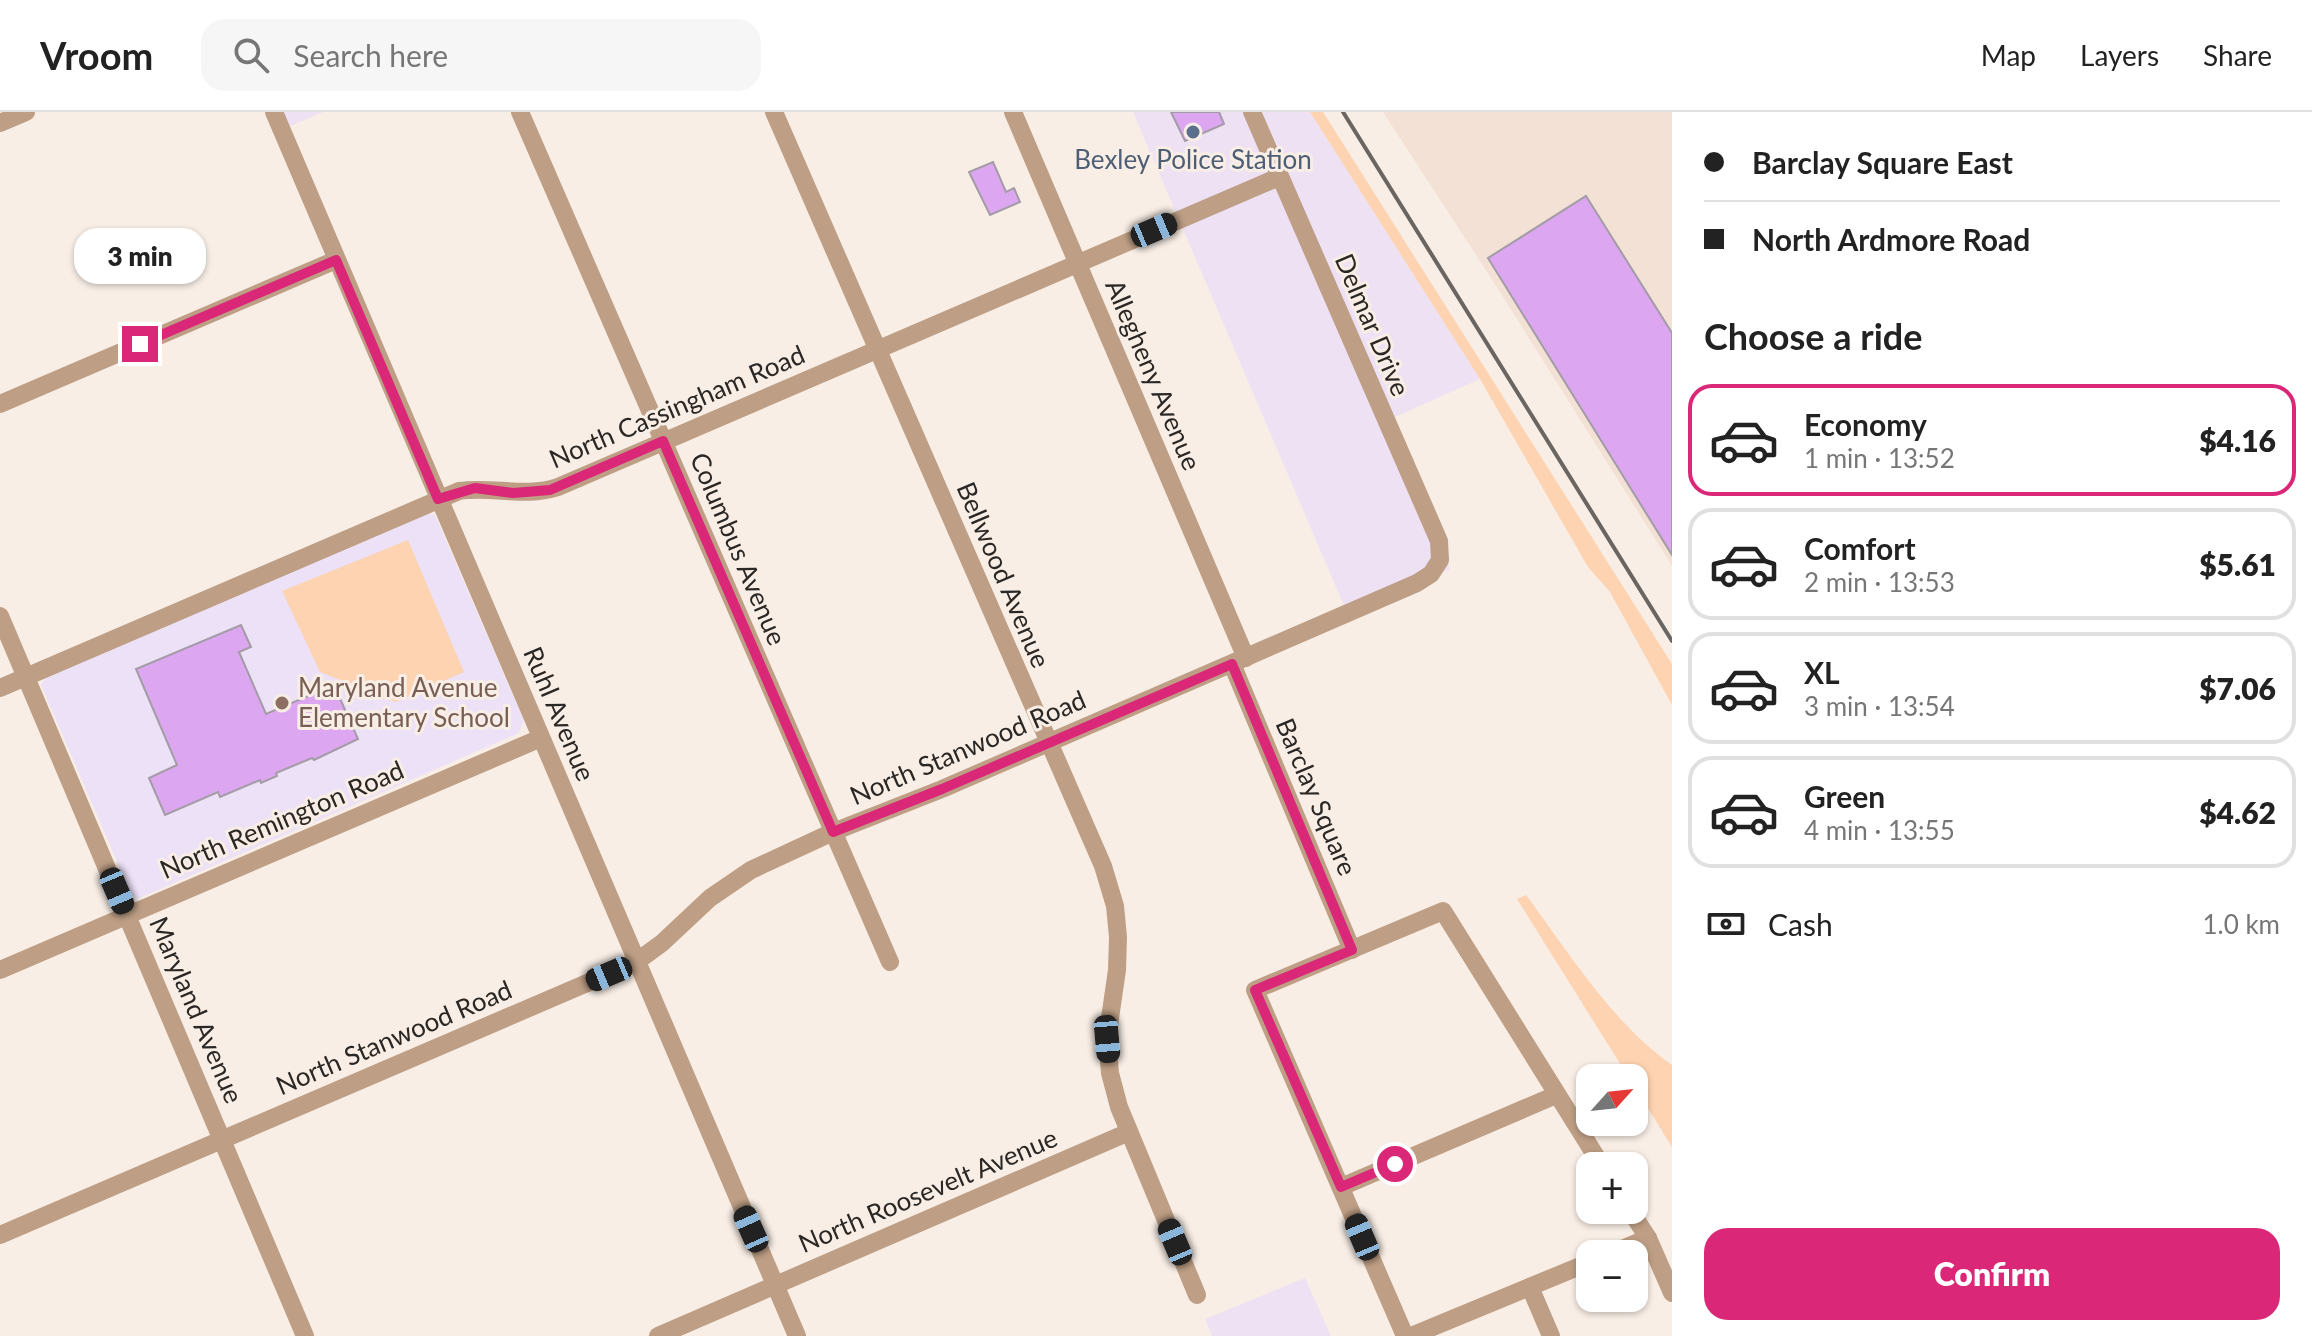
<!DOCTYPE html>
<html lang="en">
<head>
<meta charset="utf-8">
<style>
	:root { --surface:#fff; --page:#f6f6f6; --text:#222; --muted:#767676; --line:#e0e0e0; --accent:#db2777 }
	body { margin:0; font-family:Lato,sans-serif; background:var(--page); color:var(--text); height:100vh; display:flex; flex-direction:column; font-size:30px; white-space:nowrap }
	* { box-sizing:border-box; margin:0 }
	p { font-size:26px; color:var(--muted) }
	.icon { flex:none; width:44px; height:44px; fill:none; stroke:currentColor; stroke-width:2; stroke-linecap:round; stroke-linejoin:round }
	.map { position:relative; flex:1; overflow:hidden }
	.sheet { display:flex; flex-direction:column; background:var(--surface); width:640px }
	.sheet>* { flex:none }
	.hud { display:grid; align-content:center; height:176px; padding:0 32px; background:var(--surface) }
	.needle { width:52px; rotate:63deg }
	.tools { position:absolute; left:1576px; top:952px; display:grid; gap:16px }
	.tools a { display:grid; place-items:center; width:72px; height:72px; border-radius:16px; background:var(--surface); box-shadow:0 2px 6px #0004; font-size:40px }
	.end { position:absolute; width:36px; height:36px; margin:-18px; border:10px solid #db2777; background:#fff; box-shadow:0 0 0 4px #fff }
	.from { border-radius:50% }
	.bubble { position:absolute; height:56px; border-radius:24px; background:var(--surface); box-shadow:0 2px 6px #0004; font-size:26px; font-weight:800; line-height:56px; text-align:center }
	.car { position:absolute; width:24px; height:48px; margin:-24px -12px; border-radius:10px; box-shadow:0 0 6px 2px #0007; background:linear-gradient(#222 24%,#8ab4d8 0 40%,#222 0 76%,#8ab4d8 0 86%,#222 0) }
	.hud b { display:flex; align-items:center; gap:28px; height:76px; font-size:30px }
	.hud b+b { border-top:2px solid var(--line) }
	.hud i { width:20px; height:20px; background:var(--text) }
	ul { padding:0; list-style:none }
	li { display:flex; align-items:center; gap:24px; height:112px; margin:0 16px 12px; padding:0 16px; border:4px solid var(--line); border-radius:24px }
	li div { flex:1 }
	li b { display:block; font-size:30px }
	li em { font-style:normal; font-weight:800 }
	li.active { border-color:var(--accent) }
	li>.icon { width:72px; height:72px; stroke-width:1.5 }
	h2 { padding:0 32px; font-size:36px; line-height:96px }
	.pay { display:flex; align-items:center; gap:20px; height:88px; padding:0 32px; font-size:30px }
	.pay p { margin-inline-start:auto }
	.action { display:flex; gap:16px; margin-top:auto; padding:16px 32px }
	.action a { flex:1; height:92px; border-radius:24px; background:var(--accent); color:#fff; font-size:32px; font-weight:800; line-height:92px; text-align:center }
	header { display:flex; align-items:center; gap:48px; box-sizing:border-box; height:112px; padding:0 40px; background:var(--surface); border-bottom:2px solid var(--line) }
	header strong { font-size:38px }
	nav { display:flex; gap:44px; margin-inline-start:auto; font-size:28px }
	.search { width:560px; height:72px; background:var(--page); display:flex; align-items:center; gap:20px; box-sizing:border-box; padding:0 28px; border-radius:24px; color:var(--muted); font-size:30px }
	main { display:flex; flex:1; min-height:0 }
	.map>svg:first-child { display:block }
	.commercial { fill:#eee1f4 }
	.built { fill:#f2e1d4 }
	.education { fill:#ece1f6 }
	.green { fill:#fdd3b1 }
	.building { fill:#dca7f0; stroke:#a39ca6; stroke-width:2 }
	.lines { fill:none; stroke-linecap:round; stroke-linejoin:round }
	.minor { stroke:#be9f85; stroke-width:18 }
	.rail { stroke:#6a6560; stroke-width:4 }
	.route { stroke:#db2777; stroke-width:10 }
	.service-dot { fill:#5c6f8a; stroke:#f8eee6; stroke-width:3 }
	.education-dot { fill:#8d6e63; stroke:#f8eee6; stroke-width:3 }
	.labels { text-anchor:middle; stroke-width:6; stroke-linejoin:round; paint-order:stroke }
	.service-label { font-size:26px; fill:#4e5e75; stroke:#f8eee6 }
	.street-label { font-size:26px; fill:#2b2724; stroke:#f8eee6 }
	.education-label { font-size:26px; fill:#785e54; stroke:#f8eee6; text-anchor:start }
</style>
</head>
<body>
<header>
<strong>Vroom</strong>
<div class="search"><svg class="icon" aria-label="search" viewBox="0 0 24 24"><circle cx="10" cy="10" r="6"/><path d="M15 15l6 6"/></svg>Search here</div>
<nav><a>Map</a><a>Layers</a><a>Share</a></nav>
</header>
<main>
<div class="map">
<svg width="1672" height="1224" viewBox="0 0 1672 1224">
	<rect width="100%" height="100%" fill="#f8eee6"/>
	<g class="commercial">
		<path d="M273,0h50l-42,18z"/>
		<path d="M1133,0h177l170,267 -94,42 64,148 -102,46z"/>
		<path d="M1305,1166l26,58h-119l-7,-17z"/>
	</g>
	<path class="built" d="M1383,0h289v454l-172,-274z"/>
	<path class="education" d="M424,400l11,3 89,206 -5,12 -382,166 -6,-5 -90,-209 6,-10z"/>
	<g class="green">
		<path d="M1310,0h13l349,552v41l-62,-113 -22,-25 -108,-188z"/>
		<path d="M408,428l56,132 -68,30 -76,-30 -38,-81z"/>
		<path d="M1526,783c44,59 86,128 146,170v82l-38,-61v-8h-5l-112,-179z"/>
	</g>
	<g class="building">
		<path d="M1171,0h48l5,12 -39,17z"/>
		<path d="M993,50l13,30 8,-4 6,14 -30,13 -21,-43z"/>
		<path d="M1586,84l86,137v222l-184,-297z"/>
		<path d="M241,513l10,22 -12,5 27,62 68,-29 24,54 -44,21 -2,-2 -36,15 1,3 -16,7 -1,-3 -40,17 -2,-5 -53,23 -16,-37 28,-13 -41,-96z"/>
	</g>
	<g class="lines">
		<g class="minor">
			<path d="M274,0l523,1224"/>
			<path d="M520,0l370,850"/>
			<path d="M774,0l329,754 12,40 3,31 -1,33 -10,69 3,34 9,34 78,188"/>
			<path d="M1013,0l233,546"/>
			<path d="M0,11l26,-11"/>
			<path d="M0,292l336,-144"/>
			<path d="M0,504l305,720"/>
			<path d="M1232,552l120,286"/>
			<path d="M0,576l459,-197c34,-5 66,7 99,-4l721,-310"/>
			<path d="M0,858l541,-232"/>
			<path d="M1341,1075l215,-92"/>
			<path d="M1630,1098l18,28 24,55"/>
			<path d="M0,1123l636,-273 26,-19 48,-45 41,-28 82,-38 109,-43 475,-206 14,-9 9,-14 -1,-19 -187,-429"/>
			<path d="M1610,1142l38,-16"/>
			<path d="M1530,1175l21,49"/>
			<path d="M658,1224l471,-204"/>
			<path d="M1405,1224l-150,-346 188,-79 159,255"/>
			<path d="M1411,1224l179,-74"/>
		</g>
		<path class="rail" d="M1343,0l329,529"/>
	</g>
	<g class="lines">
		<path class="route" d="M140,232l196,-84 102,239 37,-11 38,5 37,-3 113,-49 170,391 109,-43 290,-125 120,286 -97,40 86,197 54,-23"/>
	</g>
	<circle class="service-dot" cx="1193" cy="20" r="8"/>
	<circle class="education-dot" cx="282" cy="591" r="8"/>
	<g class="labels">
		<g class="service-label">
			<text x="1193" y="57">Bexley Police Station</text>
		</g>
		<g class="street-label">
			<text transform="translate(1372 213) rotate(67)" y="9">Delmar Drive</text>
			<text transform="translate(1153 263) rotate(67)" y="9">Allegheny Avenue</text>
			<text transform="translate(677 295) rotate(-23)" y="9">North Cassingham Road</text>
			<text transform="translate(738 437) rotate(67)" y="9">Columbus Avenue</text>
			<text transform="translate(1003 463) rotate(67)" y="9">Bellwood Avenue</text>
			<text transform="translate(559 602) rotate(67)" y="9">Ruhl Avenue</text>
			<text transform="translate(968 636) rotate(-23)" y="9">North Stanwood Road</text>
			<text transform="translate(1316 685) rotate(67)" y="9">Barclay Square</text>
			<text transform="translate(282 708) rotate(-23)" y="9">North Remington Road</text>
			<text transform="translate(196 898) rotate(67)" y="9">Maryland Avenue</text>
			<text transform="translate(394 926) rotate(-23)" y="9">North Stanwood Road</text>
			<text transform="translate(928 1079) rotate(-23)" y="9">North Roosevelt Avenue</text>
		</g>
		<g class="education-label">
			<text x="298" y="585">Maryland Avenue<tspan x="298" dy="30">Elementary School</tspan></text>
		</g>
	</g>
</svg>
<div class="tools">
<a><svg class="needle" viewBox="-14 -14 28 28"><path d="M0-13l5 13h-10z" fill="#e53935"/><path d="M0 13l5-13h-10z" fill="#767676"/></svg></a>
<a>+</a>
<a>−</a>
</div>
<i class="end from" style="left:1395px;top:1052px"></i>
<i class="end" style="left:140px;top:232px"></i>
<div class="bubble" style="left:74px;top:116px;width:132px">3 min</div>
<i class="car" style="left:1154px;top:118px;rotate:67deg"></i>
<i class="car" style="left:117px;top:779px;rotate:157deg"></i>
<i class="car" style="left:609px;top:862px;rotate:247deg"></i>
<i class="car" style="left:1107px;top:927px;rotate:175deg"></i>
<i class="car" style="left:751px;top:1117px;rotate:336deg"></i>
<i class="car" style="left:1362px;top:1125px;rotate:337deg"></i>
<i class="car" style="left:1175px;top:1130px;rotate:337deg"></i>
</div>
<section class="sheet">
<div class="hud">
<b><i class="from"></i>Barclay Square East</b>
<b><i></i>North Ardmore Road</b>
</div>
<h2>Choose a ride</h2>
<ul>
<li class="active"><svg class="icon" aria-label="car" viewBox="0 0 24 24"><path d="M5 17H2v-5l4-1 3-4h7l3 4 3 1v5h-3M9 17h6M6 11h13"/><circle cx="7" cy="17" r="2"/><circle cx="17" cy="17" r="2"/></svg><div><b>Economy</b><p>1 min · 13:52</p></div><em>$4.16</em></li>
<li><svg class="icon" aria-label="car" viewBox="0 0 24 24"><path d="M5 17H2v-5l4-1 3-4h7l3 4 3 1v5h-3M9 17h6M6 11h13"/><circle cx="7" cy="17" r="2"/><circle cx="17" cy="17" r="2"/></svg><div><b>Comfort</b><p>2 min · 13:53</p></div><em>$5.61</em></li>
<li><svg class="icon" aria-label="car" viewBox="0 0 24 24"><path d="M5 17H2v-5l4-1 3-4h7l3 4 3 1v5h-3M9 17h6M6 11h13"/><circle cx="7" cy="17" r="2"/><circle cx="17" cy="17" r="2"/></svg><div><b>XL</b><p>3 min · 13:54</p></div><em>$7.06</em></li>
<li><svg class="icon" aria-label="car" viewBox="0 0 24 24"><path d="M5 17H2v-5l4-1 3-4h7l3 4 3 1v5h-3M9 17h6M6 11h13"/><circle cx="7" cy="17" r="2"/><circle cx="17" cy="17" r="2"/></svg><div><b>Green</b><p>4 min · 13:55</p></div><em>$4.62</em></li>
</ul>
<div class="pay"><svg class="icon" aria-label="cash" viewBox="0 0 24 24"><path d="M3 7h18v10H3z"/><circle cx="12" cy="12" r="2"/></svg>Cash<p>1.0 km</p></div>
<div class="action"><a>Confirm</a></div>
</section>
</main>
</body>
</html>
